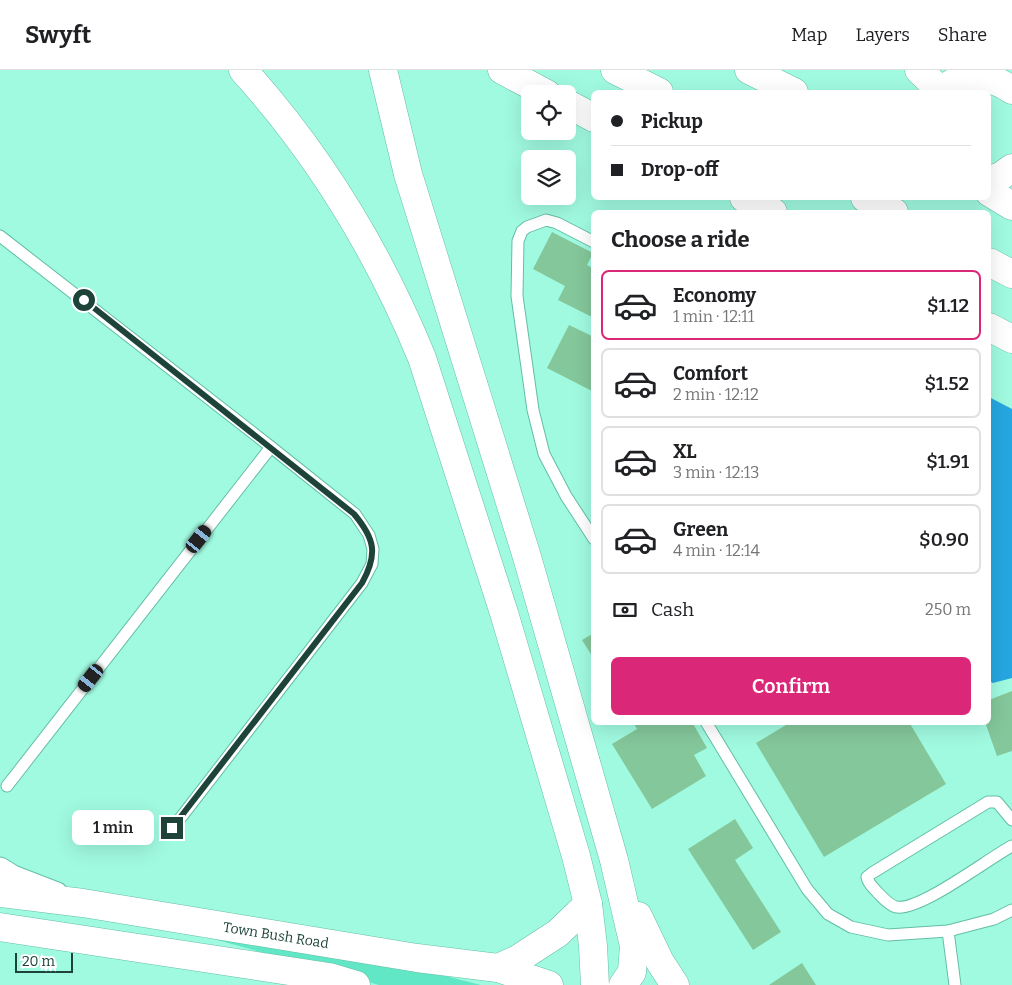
<!DOCTYPE html>
<html lang="en">
<head>
<meta charset="utf-8">
<style>
	:root { --surface:#fff; --page:#f6f6f6; --text:#202124; --muted:#757577; --line:#e0e0e0; --accent:#db2777 }
	body { margin:0; font-family:Bitter,serif; background:var(--page); color:var(--text); height:100vh; display:flex; flex-direction:column; font-size:19px; white-space:nowrap }
	* { box-sizing:border-box; margin:0 }
	p { font-size:16px; color:var(--muted) }
	.icon { flex:none; width:28px; height:28px; fill:none; stroke:currentColor; stroke-width:2; stroke-linecap:round; stroke-linejoin:round }
	.map { position:relative; flex:1; overflow:hidden }
	.sheet { position:absolute; left:591px; top:140px; width:400px; height:515px; display:flex; flex-direction:column; background:var(--surface); border-radius:8px; box-shadow:0 5px 20px #0002 }
	.sheet>* { flex:none }
	.banner { position:absolute; left:591px; top:20px; width:400px; height:110px; border-radius:8px; box-shadow:0 5px 20px #0002; display:grid; align-content:center; height:110px; padding:0 20px; background:var(--surface) }
	.tools { position:absolute; left:521px; top:15px; display:grid; gap:10px }
	.tools a { display:grid; place-items:center; width:55px; height:55px; border-radius:8px; background:var(--surface); box-shadow:0 5px 20px #0002; font-size:25px }
	.scale { position:absolute; left:15px; bottom:12px; width:58px; box-sizing:border-box; padding-left:5px; border:2px solid #1e443a; border-top:0; font-size:14px; line-height:18px; white-space:nowrap; color:#1e443a; -webkit-text-stroke:4px #fff; paint-order:stroke }
	.end { position:absolute; width:22px; height:22px; margin:-11px; border:6px solid #1e443a; background:#fff; box-shadow:0 0 0 2px #fff }
	.from { border-radius:50% }
	.bubble { position:absolute; height:35px; border-radius:8px; background:var(--surface); box-shadow:0 5px 20px #0002; font-size:16px; font-weight:600; line-height:35px; text-align:center }
	.car { position:absolute; width:15px; height:30px; margin:-15px -8px; border-radius:6px; box-shadow:0 0 4px 1px #0007; background:linear-gradient(#222 24%,#8ab4d8 0 40%,#222 0 76%,#8ab4d8 0 86%,#222 0) }
	.banner b { display:flex; align-items:center; gap:18px; height:48px; font-size:19px }
	.banner b+b { border-top:1px solid var(--line) }
	.banner i { width:12px; height:12px; background:var(--text) }
	ul { padding:0; list-style:none }
	li { display:flex; align-items:center; gap:15px; height:70px; margin:0 10px 8px; padding:0 10px; border:2px solid var(--line); border-radius:8px }
	li div { flex:1 }
	li b { display:block; font-size:19px }
	li em { font-style:normal; font-weight:600 }
	li.current { border-color:var(--accent) }
	li>.icon { width:45px; height:45px; stroke-width:1.5 }
	h2 { padding:0 20px; font-size:22px; line-height:60px }
	.pay { display:flex; align-items:center; gap:12px; height:55px; padding:0 20px; font-size:19px }
	.pay p { margin-inline-start:auto }
	.primary-button { display:flex; gap:10px; margin-top:auto; padding:10px 20px }
	.primary-button a { flex:1; height:58px; border-radius:8px; background:var(--accent); color:#fff; font-size:20px; font-weight:600; line-height:58px; text-align:center }
	header { display:flex; align-items:center; gap:30px; box-sizing:border-box; height:70px; padding:0 25px; background:var(--surface); border-bottom:1px solid var(--line) }
	header strong { font-size:24px }
	nav { display:flex; gap:28px; margin-inline-start:auto; font-size:18px }
	.map>svg:first-child { display:block }
	.green { fill:#62e7c6 }
	.water { fill:#26a6e0 }
	.building { fill:#84c79a }
	.lines { fill:none; stroke-linecap:round; stroke-linejoin:round }
	.service-casing { stroke:#64bea6; stroke-width:13 }
	.minor-casing { stroke:#64bea6; stroke-width:23 }
	.tertiary-casing { stroke:#64bea6; stroke-width:29 }
	.motorway-casing { stroke:#64bea6; stroke-width:29 }
	.service { stroke:#fff; stroke-width:11 }
	.minor { stroke:#fff; stroke-width:21 }
	.tertiary { stroke:#fff; stroke-width:28 }
	.motorway { stroke:#fff; stroke-width:28 }
	.route { stroke:#1e443a; stroke-width:6 }
	.labels { text-anchor:middle; stroke-width:4.5; stroke-linejoin:round; paint-order:stroke }
	.street-label { font-size:14px; fill:#1e443a; stroke:#fff }
</style>
</head>
<body>
<header>
<strong>Swyft</strong>
<nav><a>Map</a><a>Layers</a><a>Share</a></nav>
</header>
<div class="map">
<svg width="1012" height="915" viewBox="0 0 1012 915">
	<rect width="100%" height="100%" fill="#a0fae0"/>
	<path class="green" d="M214,869l196,28 71,18h-102z"/>
	<path class="water" d="M989,327l23,12v269l-19,5 -4,-2z"/>
	<g class="building">
		<path d="M552,162l41,21 -6,12 7,4v49l-36,-18 7,-14 -32,-17z"/>
		<path d="M569,255l25,12v55l-47,-24z"/>
		<path d="M594,563v26l-12,-19z"/>
		<path d="M1012,621v60l-15,5 -12,-34h4v-22z"/>
		<path d="M633,652h59l15,26 -13,7 12,21 -54,33 -40,-65 25,-15z"/>
		<path d="M791,652h118l37,62 -122,73 -68,-114z"/>
		<path d="M735,749l18,29 -18,12 46,72 -28,18 -65,-101z"/>
		<path d="M802,893l14,22h-47z"/>
	</g>
	<g class="lines">
		<defs>
			<g id="service">
				<path d="M0,166l271,211 84,67 14,21 4,14 -1,15 -10,19 -190,246"/>
				<path d="M594,172l-37,-19 -11,-3 -19,7 -5,4 -4,10 -1,55 16,114 11,44 22,42 28,43"/>
				<path d="M706,652l101,167 21,25 23,13 37,8 60,-4 46,-12 18,-9"/>
				<path d="M7,716l264,-339"/>
				<path d="M1012,750l-15,-18h-9l-116,71 -5,4c1,7 7,11 11,16 5,5 11,12 18,14 23,5 93,-49 116,-61"/>
				<path d="M948,861l7,54"/>
			</g>
			<path id="minor" d="M0,798l13,8 44,17"/>
			<g id="tertiary">
				<path d="M919,0l22,21"/>
				<path d="M940,22c21,-20 49,-18 72,-2"/>
				<path d="M989,110l12,-4 11,-8"/>
				<path d="M989,122l23,14"/>
				<path d="M0,823l83,10 334,55 81,10 51,17"/>
				<path d="M0,857l329,50 27,8"/>
			</g>
			<g id="motorway">
				<path d="M243,0c76,84 136,183 179,288l82,255 72,243 12,48 5,42 2,39"/>
				<path d="M383,0l25,104 119,383 87,303 20,86 -2,26 -9,13"/>
				<path d="M502,0l45,24"/>
				<path d="M615,0l44,22"/>
				<path d="M749,0l45,22"/>
				<path d="M568,34l26,14"/>
				<path d="M744,128l29,14"/>
				<path d="M865,128l29,14"/>
				<path d="M989,192l23,12"/>
				<path d="M989,257l23,12"/>
				<path d="M638,846l22,46 15,23"/>
				<path d="M498,898l20,-9 40,-26 30,-29"/>
			</g>
		</defs>
		<use href="#service" class="service-casing"/>
		<use href="#minor" class="minor-casing"/>
		<use href="#tertiary" class="tertiary-casing"/>
		<use href="#motorway" class="motorway-casing"/>
		<use href="#service" class="service"/>
		<use href="#minor" class="minor"/>
		<use href="#tertiary" class="tertiary"/>
		<use href="#motorway" class="motorway"/>
	</g>
	<g class="lines">
		<path class="route" d="M84,230l270,214c21,25 24,40 8,69l-190,245"/>
	</g>
	<g class="labels">
		<g class="street-label">
			<text transform="translate(276 865) rotate(9)" y="5">Town Bush Road</text>
		</g>
	</g>
</svg>
<div class="tools">
<a><svg class="icon" aria-label="locate" viewBox="0 0 24 24"><circle cx="12" cy="12" r="6"/><path d="M12 2v4M12 18v4M2 12h4M18 12h4"/></svg></a>
<a><svg class="icon" aria-label="layers" viewBox="0 0 24 24"><path d="M12 4l9 5-9 5-9-5zM3 14l9 5 9-5"/></svg></a>
</div>
<div class="scale">20 m</div>
<i class="end from" style="left:84px;top:230px"></i>
<i class="end" style="left:172px;top:758px"></i>
<div class="bubble" style="left:72px;top:740px;width:82px">1 min</div>
<i class="car" style="left:199px;top:469px;rotate:38deg"></i>
<i class="car" style="left:91px;top:608px;rotate:218deg"></i>
<div class="banner">
<b><i class="from"></i>Pickup</b>
<b><i></i>Drop-off</b>
</div>
<section class="sheet">
<h2>Choose a ride</h2>
<ul>
<li class="current"><svg class="icon" aria-label="car" viewBox="0 0 24 24"><path d="M5 17H2v-5l4-1 3-4h7l3 4 3 1v5h-3M9 17h6M6 11h13"/><circle cx="7" cy="17" r="2"/><circle cx="17" cy="17" r="2"/></svg><div><b>Economy</b><p>1 min · 12:11</p></div><em>$1.12</em></li>
<li><svg class="icon" aria-label="car" viewBox="0 0 24 24"><path d="M5 17H2v-5l4-1 3-4h7l3 4 3 1v5h-3M9 17h6M6 11h13"/><circle cx="7" cy="17" r="2"/><circle cx="17" cy="17" r="2"/></svg><div><b>Comfort</b><p>2 min · 12:12</p></div><em>$1.52</em></li>
<li><svg class="icon" aria-label="car" viewBox="0 0 24 24"><path d="M5 17H2v-5l4-1 3-4h7l3 4 3 1v5h-3M9 17h6M6 11h13"/><circle cx="7" cy="17" r="2"/><circle cx="17" cy="17" r="2"/></svg><div><b>XL</b><p>3 min · 12:13</p></div><em>$1.91</em></li>
<li><svg class="icon" aria-label="car" viewBox="0 0 24 24"><path d="M5 17H2v-5l4-1 3-4h7l3 4 3 1v5h-3M9 17h6M6 11h13"/><circle cx="7" cy="17" r="2"/><circle cx="17" cy="17" r="2"/></svg><div><b>Green</b><p>4 min · 12:14</p></div><em>$0.90</em></li>
</ul>
<div class="pay"><svg class="icon" aria-label="cash" viewBox="0 0 24 24"><path d="M3 7h18v10H3z"/><circle cx="12" cy="12" r="2"/></svg>Cash<p>250 m</p></div>
<div class="primary-button"><a>Confirm</a></div>
</section>
</div>
</body>
</html>
